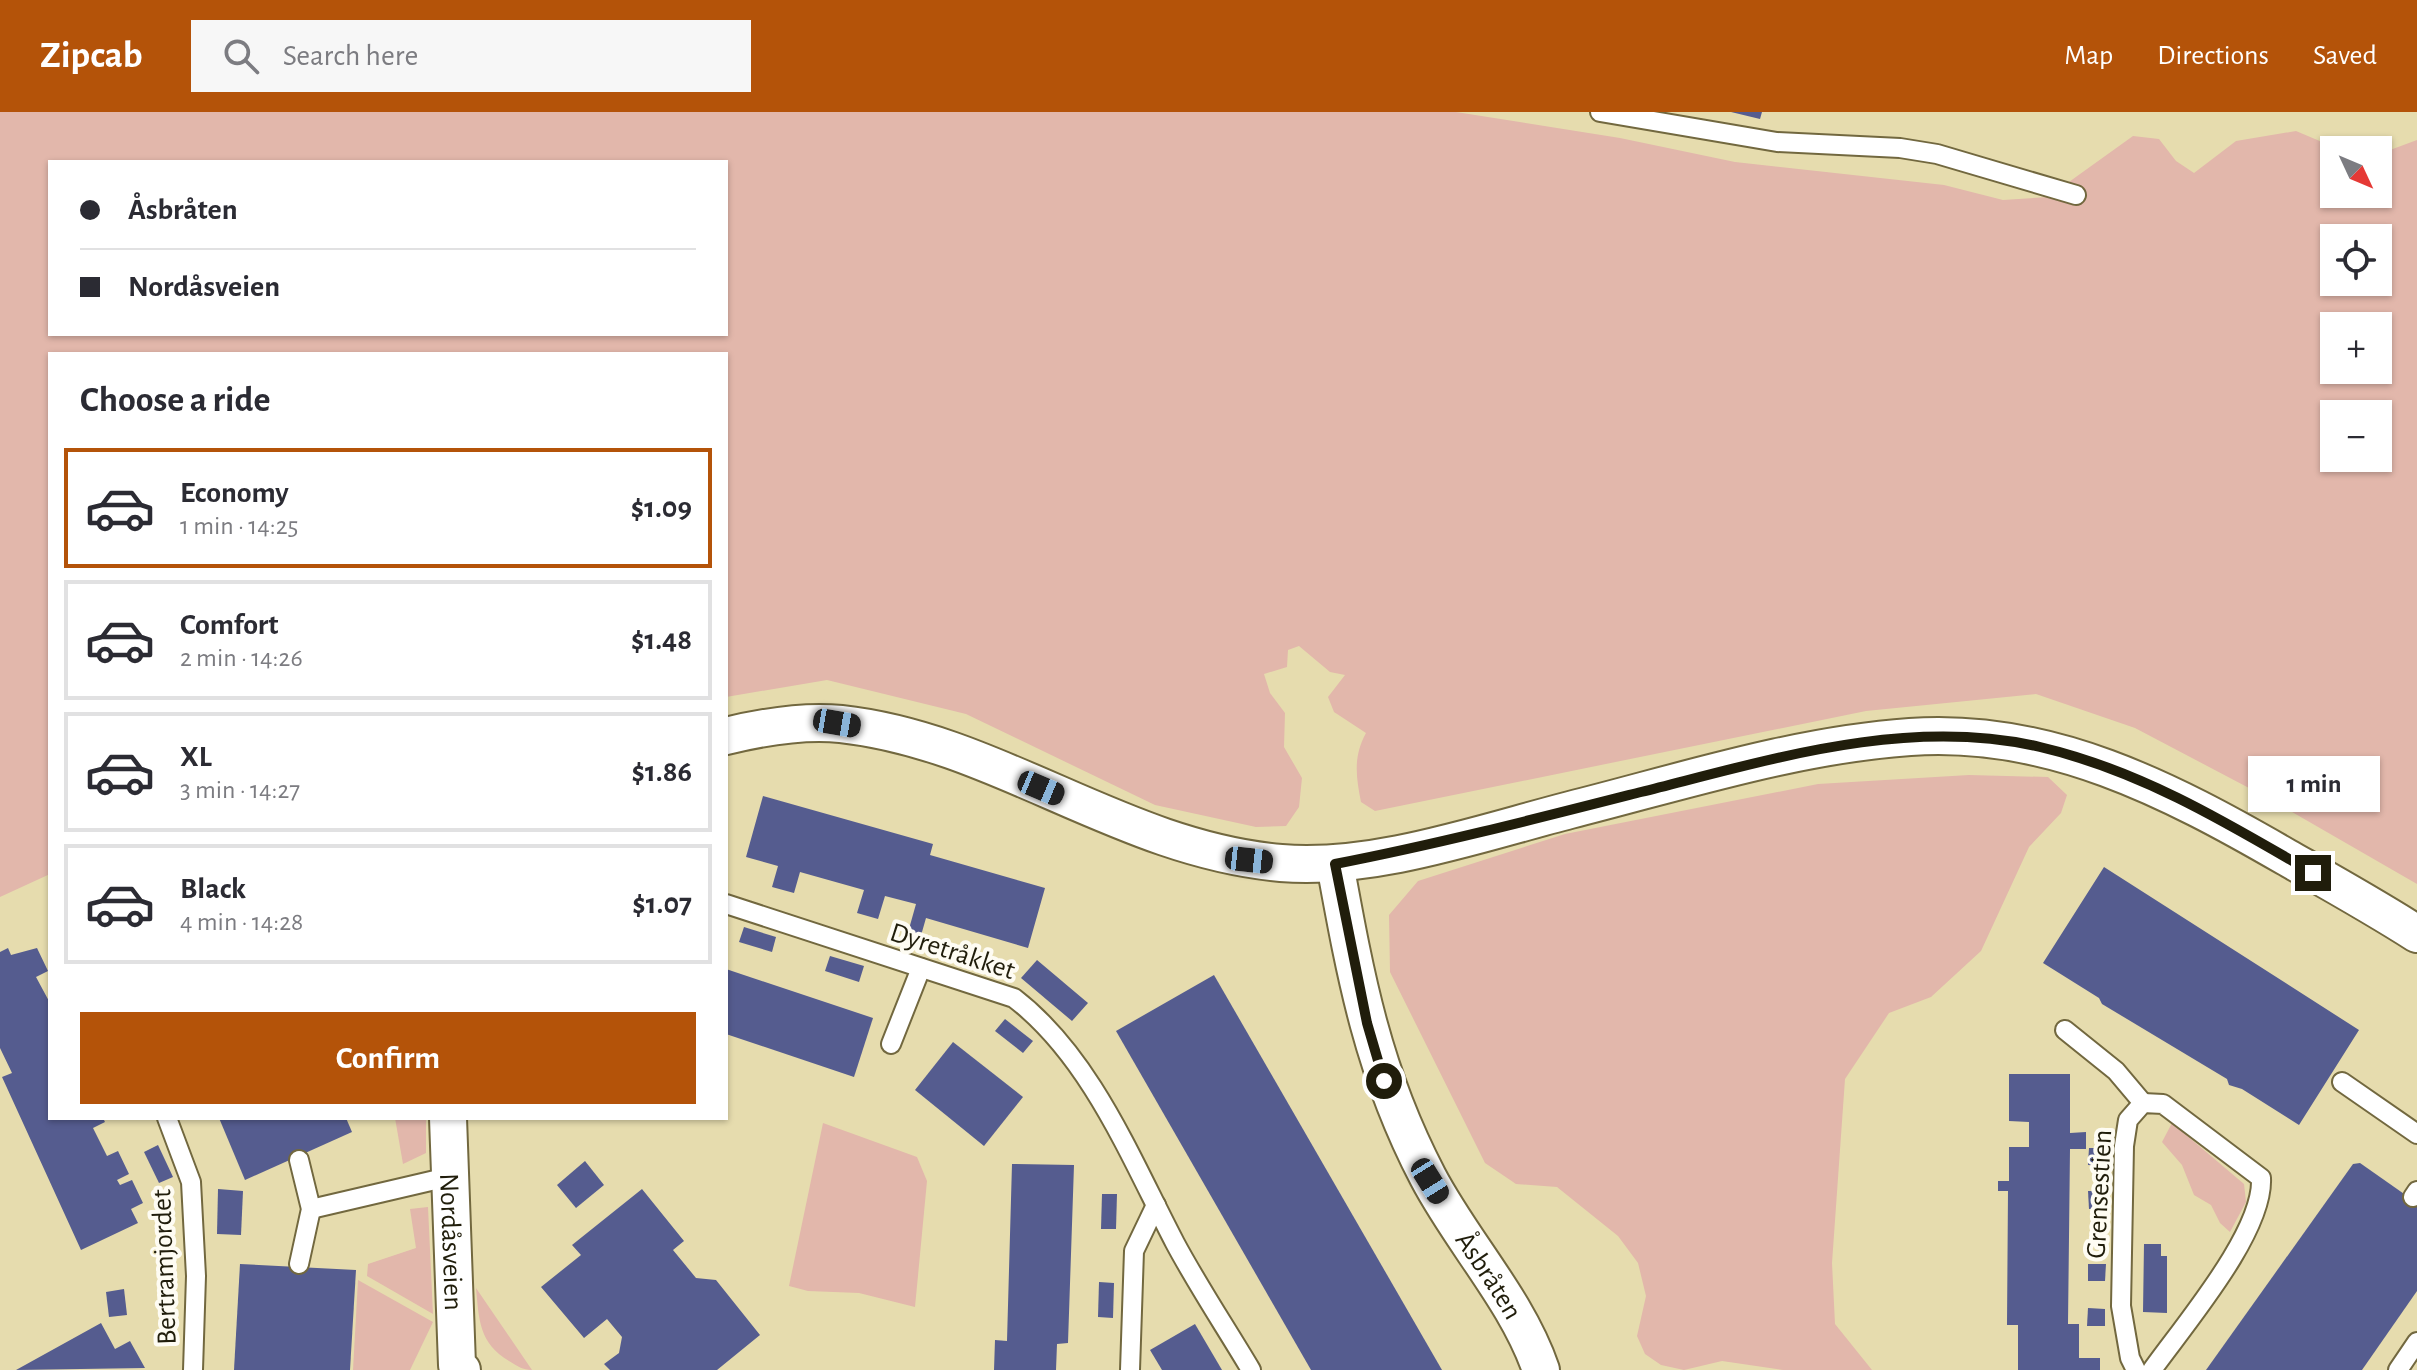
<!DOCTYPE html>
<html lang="en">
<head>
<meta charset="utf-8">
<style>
	:root { --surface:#fff; --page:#f7f7f7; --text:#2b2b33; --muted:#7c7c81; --line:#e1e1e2; --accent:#b45309 }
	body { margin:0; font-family:"Alegreya Sans",sans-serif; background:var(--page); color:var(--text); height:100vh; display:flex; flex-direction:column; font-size:30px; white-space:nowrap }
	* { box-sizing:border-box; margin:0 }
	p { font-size:26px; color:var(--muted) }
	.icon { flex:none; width:44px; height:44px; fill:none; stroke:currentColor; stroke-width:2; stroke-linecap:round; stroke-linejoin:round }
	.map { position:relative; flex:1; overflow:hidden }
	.side { position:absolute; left:48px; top:240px; width:680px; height:768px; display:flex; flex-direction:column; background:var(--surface); border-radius:0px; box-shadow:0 2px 6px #0004 }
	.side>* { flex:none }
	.hud { position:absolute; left:48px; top:48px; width:680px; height:176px; border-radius:0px; box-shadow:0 2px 6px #0004; display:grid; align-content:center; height:176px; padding:0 32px; background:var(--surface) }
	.needle { width:52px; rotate:134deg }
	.tools { position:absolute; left:2320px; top:24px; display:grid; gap:16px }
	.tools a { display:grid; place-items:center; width:72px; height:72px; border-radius:0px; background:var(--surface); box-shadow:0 2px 6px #0004; font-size:40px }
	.end { position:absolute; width:36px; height:36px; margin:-18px; border:10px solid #201d0b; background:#fff; box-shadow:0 0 0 4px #fff }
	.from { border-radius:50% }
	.bubble { position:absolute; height:56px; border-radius:0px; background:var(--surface); box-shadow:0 2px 6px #0004; font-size:26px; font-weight:600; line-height:56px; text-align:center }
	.car { position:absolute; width:24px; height:48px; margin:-24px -12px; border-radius:10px; box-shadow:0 0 6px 2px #0007; background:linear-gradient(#222 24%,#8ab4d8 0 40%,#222 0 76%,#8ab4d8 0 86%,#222 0) }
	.hud b { display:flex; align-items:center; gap:28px; height:76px; font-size:30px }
	.hud b+b { border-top:2px solid var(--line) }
	.hud i { width:20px; height:20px; background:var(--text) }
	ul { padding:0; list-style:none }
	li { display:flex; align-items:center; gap:24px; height:120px; margin:0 16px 12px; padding:0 16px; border:4px solid var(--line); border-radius:0px }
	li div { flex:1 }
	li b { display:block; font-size:30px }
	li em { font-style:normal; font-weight:600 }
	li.on { border-color:var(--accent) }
	li>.icon { width:72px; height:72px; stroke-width:1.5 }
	h2 { padding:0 32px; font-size:36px; line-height:96px }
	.primary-button { display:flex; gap:16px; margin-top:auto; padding:16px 32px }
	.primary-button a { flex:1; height:92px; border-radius:0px; background:var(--accent); color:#fff; font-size:32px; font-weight:600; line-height:92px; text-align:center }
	header { display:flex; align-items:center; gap:48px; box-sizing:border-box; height:112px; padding:0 40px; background:var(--accent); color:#fff }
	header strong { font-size:38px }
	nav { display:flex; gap:44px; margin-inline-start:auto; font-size:28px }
	.search { width:560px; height:72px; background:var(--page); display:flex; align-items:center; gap:20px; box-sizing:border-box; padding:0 28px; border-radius:0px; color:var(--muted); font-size:30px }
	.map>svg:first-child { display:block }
	.green { fill:#e2b7ab; fill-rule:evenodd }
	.building { fill:#555c8f }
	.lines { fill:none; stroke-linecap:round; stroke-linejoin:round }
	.lane-casing { stroke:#72683f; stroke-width:22 }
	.street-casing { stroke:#72683f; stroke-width:40 }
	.lane { stroke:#fff; stroke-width:18 }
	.street { stroke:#fff; stroke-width:36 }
	.route { stroke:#201d0b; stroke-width:10 }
	.labels { text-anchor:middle; stroke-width:8; stroke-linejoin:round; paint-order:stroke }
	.street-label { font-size:28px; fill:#201d0b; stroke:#fefcf3 }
</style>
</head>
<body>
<header>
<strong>Zipcab</strong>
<div class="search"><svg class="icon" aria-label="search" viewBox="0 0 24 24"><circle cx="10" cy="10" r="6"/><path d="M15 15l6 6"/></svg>Search here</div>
<nav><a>Map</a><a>Directions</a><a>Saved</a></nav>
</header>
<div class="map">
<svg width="2417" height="1258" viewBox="0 0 2417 1258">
	<rect width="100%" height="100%" fill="#e6dcae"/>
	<g class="green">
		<path d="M0,0h1456l164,26 115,24 209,23 59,15 45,-3 85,-61 26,3 17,22 18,12 42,-32 60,-10 45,19h49l27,-10v744l-149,-86 -133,-70 -99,-34 -170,17 -491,100 -14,-9c-5,-26 -8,-45 5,-69l-32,-21 -6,-15 17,-22 -15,-3 -31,-26 -11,4 -1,17 -23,7 6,19 15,20 -1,34 18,31 -3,29 -13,19 -30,1 -101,-22 -189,-91 -139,-34 -101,17v-343h-676v520l-50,23zM2334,38h44v44h-44zM50,50h676v172h-676zM2334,126h44v44h-44zM2334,214h44v44h-44zM2334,302h44v44h-44z"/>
		<path d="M1969,663l79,2 19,18 -6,18 -32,34 -48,104 -50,46 -42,16 -44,66 -13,184 3,61 37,46h-89l-61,-9 -38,9 -23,-5 -16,-11 -8,-18 9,-40 -8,-33 -20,-27 -61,-49 -41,-3 -31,-21 -95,-191 -1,-57 29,-34 147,-47 253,-50z"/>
		<path d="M395,1006h31v35l-23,11z"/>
		<path d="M823,1011l94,34 10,24 -12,126 -56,-14 -51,-2 -19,-5z"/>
		<path d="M2172,1011l72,61 2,18 -16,30 -10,-9 -9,-18 -17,-10 -12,-30 -20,-23z"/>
		<path d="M428,1095l5,107 -66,-38 1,-12 48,-16 -6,-39z"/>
		<path d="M358,1168l75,42 -23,48h-57z"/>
		<path d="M476,1176l56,82c-9,0 -15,-4 -23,-9 -30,-18 -30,-41 -33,-73z"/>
	</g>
	<g class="building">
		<path d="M1731,0h31l-2,7z"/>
		<path d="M763,684l170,48 -3,11 115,33 -17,60 -102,-30 -6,21 -13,-3 9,-32 -31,-8 -7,23 -21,-6 7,-23 -64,-18 -6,21 -22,-6 6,-21 -32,-9z"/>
		<path d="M2104,755l255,163 -60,95 -57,-36 -13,-4 -2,-6 -125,-75 -3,-6 -56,-35z"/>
		<path d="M744,815l32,10 -4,15 -33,-10z"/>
		<path d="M8,836l3,7 26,-7 11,23 -12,6 14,26v115h53l2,4 -12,6 14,28 11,-5 11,23 -12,6 3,5 12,-5 11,23 -12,6 7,14 -57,27 -79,-173 10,-4 -12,-25v-96z"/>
		<path d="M830,844l34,10 -5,16 -34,-11z"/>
		<path d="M1037,848l51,43 -16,18 -51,-43z"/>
		<path d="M726,857l147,49 -19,59 -128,-43z"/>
		<path d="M1214,863l228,395h-131l-195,-339z"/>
		<path d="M1005,907l28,22 -10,12 -28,-22z"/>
		<path d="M953,930l70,55 -39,49 -69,-56z"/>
		<path d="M2009,962h61v59l16,-1v17h-16l-2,175h11v34h21v12h-82v-45h-11l1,-134h-10v-10h11v-34h20v-25l-20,-1z"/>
		<path d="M219,1006h127l6,14 -107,48z"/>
		<path d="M158,1033l15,32 -14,6 -15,-31z"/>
		<path d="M2089,1036h17v18l-18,-1z"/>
		<path d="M585,1049l19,24 -28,23 -19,-23z"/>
		<path d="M2360,1051l57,40v88l-55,79h-156l147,-206z"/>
		<path d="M1012,1052l62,1 -6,178 -11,1 -1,26h-62l1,-30 12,1z"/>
		<path d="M218,1077l25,2 -2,44 -24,-1z"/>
		<path d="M642,1077l42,52 -11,9 23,28 20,2 44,55 -43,35h-107l-6,-6 15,-11 3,-16 -15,-18 -23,19 -43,-51 40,-32 -9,-10z"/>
		<path d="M2088,1079h19v18h-18z"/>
		<path d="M1102,1082h15l-1,35h-15z"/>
		<path d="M2144,1132h17v12h6v57l-24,-1z"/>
		<path d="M240,1152l116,6 -6,100h-116z"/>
		<path d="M2088,1152h18l-1,17h-17z"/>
		<path d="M1099,1170l15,1 -1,35 -15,-1z"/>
		<path d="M124,1177l3,26 -18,2 -3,-25z"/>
		<path d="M2088,1196l17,1v17h-18z"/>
		<path d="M101,1211l14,26 15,-8 15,27 -129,2z"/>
		<path d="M1195,1212l27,46h-60l-12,-20z"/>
	</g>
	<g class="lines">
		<defs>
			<g id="lane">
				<path d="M1600,0l177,30 123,6 37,6 139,41"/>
				<path d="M726,792l288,94c77,59 117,161 161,245 23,43 51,85 76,127"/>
				<path d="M2065,918l51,41 27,32"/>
				<path d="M891,932l30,-76"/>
				<path d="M2342,970l75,52"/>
				<path d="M167,1006l24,64 5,94 -3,94"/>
				<path d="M299,1048l12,49 -12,55"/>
				<path d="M2413,1085l4,-6"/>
				<path d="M311,1097l137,-32"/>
				<path d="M1130,1258l4,-119 22,-46"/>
				<path d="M2136,1258l-6,-12 -9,-52 3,-160 4,-26 15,-17 20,1 98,74c3,54 -77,147 -109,192"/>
				<path d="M2398,1258l19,-28"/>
			</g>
			<g id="street">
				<path d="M726,624c37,-9 77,-16 115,-12 156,17 280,125 440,139 92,8 200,-30 289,-53 111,-28 225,-65 340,-73 139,-10 260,53 376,120 44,25 89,50 131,77"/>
				<path id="s1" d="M1335,752c21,115 38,208 93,313 34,65 89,123 113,193"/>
				<path id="s2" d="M448,1006l9,247 5,5"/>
			</g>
		</defs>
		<use href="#lane" class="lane-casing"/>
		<use href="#street" class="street-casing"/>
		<use href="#lane" class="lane"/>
		<use href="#street" class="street"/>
	</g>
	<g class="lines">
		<path class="route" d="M1384,969l-17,-58 -32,-159c103,-20 204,-46 306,-72 128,-32 266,-76 399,-45 99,23 186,75 273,126"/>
	</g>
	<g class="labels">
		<g class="street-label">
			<text transform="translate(953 838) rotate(18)" y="10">Dyretråkket</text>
			<text transform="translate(2098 1082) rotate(-87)" y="10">Grensestien</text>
			<text dy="10" stroke="none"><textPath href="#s2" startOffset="124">Nordåsveien</textPath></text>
			<text transform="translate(163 1155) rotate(-92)" y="10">Bertramjordet</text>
			<text dy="10" stroke="none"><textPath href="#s1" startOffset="444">Åsbråten</textPath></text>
		</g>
	</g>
</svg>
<div class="tools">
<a><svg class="needle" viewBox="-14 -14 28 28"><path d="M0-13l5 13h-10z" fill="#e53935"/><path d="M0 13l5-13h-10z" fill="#7c7c81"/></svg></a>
<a><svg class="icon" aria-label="locate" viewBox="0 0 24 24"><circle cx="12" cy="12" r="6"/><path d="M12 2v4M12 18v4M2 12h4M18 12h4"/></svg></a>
<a>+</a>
<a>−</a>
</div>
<i class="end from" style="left:1384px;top:969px"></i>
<i class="end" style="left:2313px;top:761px"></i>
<div class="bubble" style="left:2248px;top:644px;width:132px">1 min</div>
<i class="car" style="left:837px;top:611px;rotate:100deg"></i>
<i class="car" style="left:1041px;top:676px;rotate:113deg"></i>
<i class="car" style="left:1249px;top:748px;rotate:96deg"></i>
<i class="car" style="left:1430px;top:1069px;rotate:148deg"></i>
<div class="hud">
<b><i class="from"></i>Åsbråten</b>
<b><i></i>Nordåsveien</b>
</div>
<section class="side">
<h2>Choose a ride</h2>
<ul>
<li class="on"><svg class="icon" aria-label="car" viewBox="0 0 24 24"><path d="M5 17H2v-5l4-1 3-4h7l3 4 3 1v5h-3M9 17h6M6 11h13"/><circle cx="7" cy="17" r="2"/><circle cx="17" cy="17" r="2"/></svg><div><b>Economy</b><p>1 min · 14:25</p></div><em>$1.09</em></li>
<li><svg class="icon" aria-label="car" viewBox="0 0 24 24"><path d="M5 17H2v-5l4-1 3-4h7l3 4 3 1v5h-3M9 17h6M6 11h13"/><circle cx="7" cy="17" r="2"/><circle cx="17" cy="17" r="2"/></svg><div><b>Comfort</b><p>2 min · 14:26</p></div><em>$1.48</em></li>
<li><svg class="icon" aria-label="car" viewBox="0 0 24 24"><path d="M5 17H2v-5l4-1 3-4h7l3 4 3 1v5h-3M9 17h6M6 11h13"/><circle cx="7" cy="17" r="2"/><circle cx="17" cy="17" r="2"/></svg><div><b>XL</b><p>3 min · 14:27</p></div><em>$1.86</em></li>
<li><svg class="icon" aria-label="car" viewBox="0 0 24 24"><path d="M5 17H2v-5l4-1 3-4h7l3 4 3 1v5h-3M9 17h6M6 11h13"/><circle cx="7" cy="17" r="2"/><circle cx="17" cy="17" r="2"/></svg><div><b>Black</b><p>4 min · 14:28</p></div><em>$1.07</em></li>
</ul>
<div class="primary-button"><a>Confirm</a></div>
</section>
</div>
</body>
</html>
